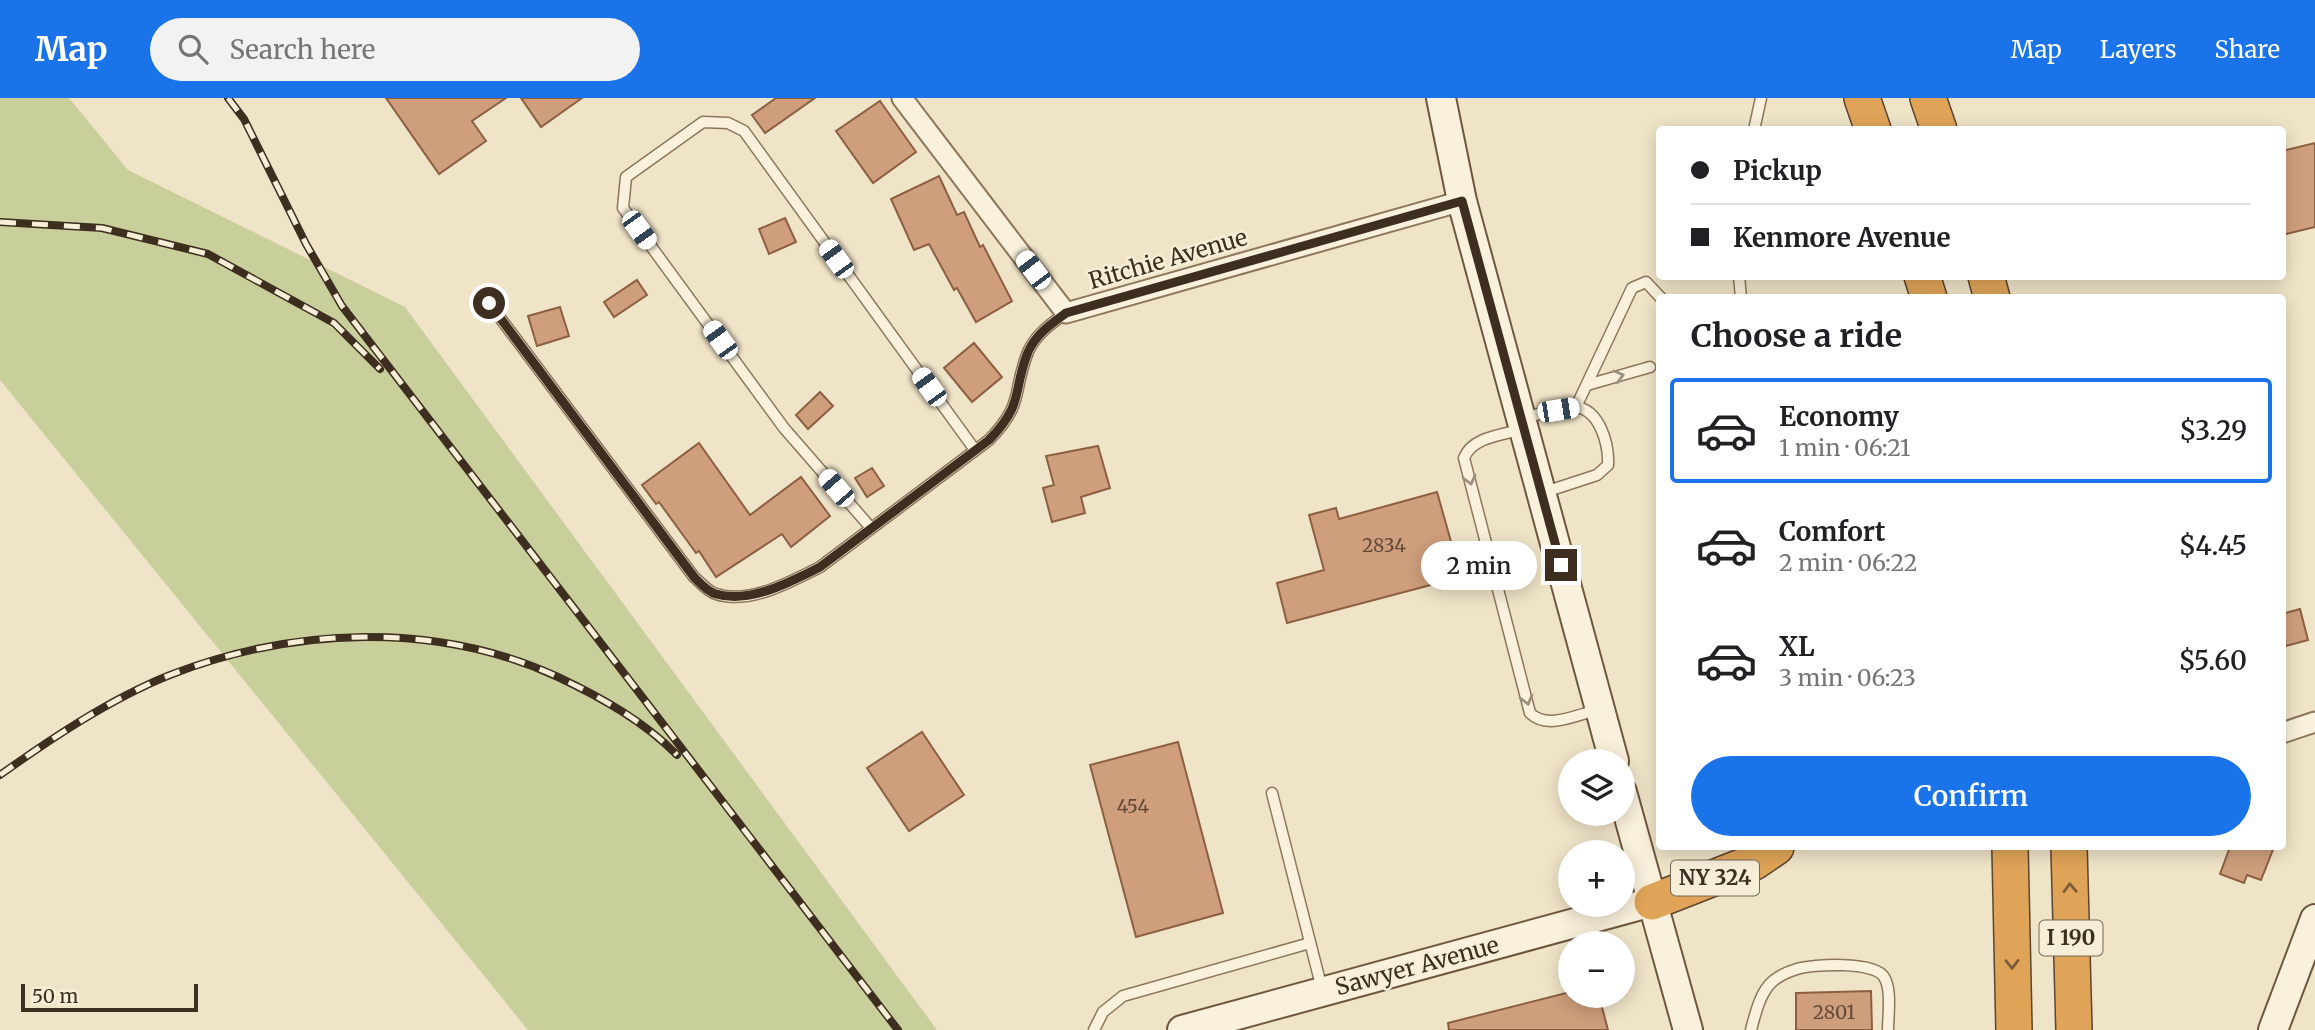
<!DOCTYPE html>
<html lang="en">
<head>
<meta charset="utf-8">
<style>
	:root { --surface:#fff; --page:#f2f2f2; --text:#202124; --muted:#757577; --line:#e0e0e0; --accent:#1a73e8 }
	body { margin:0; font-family:Merriweather,serif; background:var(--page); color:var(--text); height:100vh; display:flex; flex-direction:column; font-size:26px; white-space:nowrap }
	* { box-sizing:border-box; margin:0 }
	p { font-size:23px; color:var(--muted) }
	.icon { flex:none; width:38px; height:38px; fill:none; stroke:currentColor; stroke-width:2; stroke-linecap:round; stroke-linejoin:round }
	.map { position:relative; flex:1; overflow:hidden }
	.details { position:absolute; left:1656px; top:196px; width:630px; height:556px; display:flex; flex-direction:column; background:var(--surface); border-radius:7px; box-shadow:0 4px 18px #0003 }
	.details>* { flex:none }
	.guide { position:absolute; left:1656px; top:28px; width:630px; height:154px; border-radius:7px; box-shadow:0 4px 18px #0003; display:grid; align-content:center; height:154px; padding:0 35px; background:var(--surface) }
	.buttons { position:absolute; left:1558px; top:651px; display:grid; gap:14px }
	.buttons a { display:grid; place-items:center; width:77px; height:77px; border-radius:50%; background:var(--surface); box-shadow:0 4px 18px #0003; font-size:35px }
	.scale { position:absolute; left:21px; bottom:18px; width:177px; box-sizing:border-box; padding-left:7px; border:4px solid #3d2e20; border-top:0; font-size:19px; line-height:24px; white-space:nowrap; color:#3d2e20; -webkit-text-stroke:5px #f7eed8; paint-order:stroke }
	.end { position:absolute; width:32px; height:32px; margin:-16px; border:9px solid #3d2e20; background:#fff; box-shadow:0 0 0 4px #fff }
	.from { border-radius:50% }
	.bubble { position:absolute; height:49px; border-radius:24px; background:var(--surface); box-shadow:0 4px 18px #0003; font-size:23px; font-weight:600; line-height:49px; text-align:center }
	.car { position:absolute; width:21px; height:42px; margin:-21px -10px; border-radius:9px; box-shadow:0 0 5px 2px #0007; background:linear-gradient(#fff 24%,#345 0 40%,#fff 0 76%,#345 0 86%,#fff 0) }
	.guide b { display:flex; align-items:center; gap:24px; height:66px; font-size:26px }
	.guide b+b { border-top:2px solid var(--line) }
	.guide i { width:18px; height:18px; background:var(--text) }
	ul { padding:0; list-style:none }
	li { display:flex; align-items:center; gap:21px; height:105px; margin:0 14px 10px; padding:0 21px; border:4px solid transparent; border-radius:7px }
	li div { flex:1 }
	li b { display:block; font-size:26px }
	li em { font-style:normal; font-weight:600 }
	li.on { border-color:var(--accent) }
	li>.icon { width:63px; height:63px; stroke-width:1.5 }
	h2 { padding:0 35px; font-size:32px; line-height:84px }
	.button { display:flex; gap:14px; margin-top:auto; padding:14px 35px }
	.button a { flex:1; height:80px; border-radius:42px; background:var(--accent); color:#fff; font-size:28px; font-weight:600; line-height:80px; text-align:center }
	header { display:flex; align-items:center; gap:42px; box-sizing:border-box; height:98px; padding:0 35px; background:var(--accent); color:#fff }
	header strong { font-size:33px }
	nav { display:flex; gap:38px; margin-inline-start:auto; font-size:24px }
	.search { width:490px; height:63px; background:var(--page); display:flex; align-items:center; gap:18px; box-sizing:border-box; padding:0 24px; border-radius:38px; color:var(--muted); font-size:26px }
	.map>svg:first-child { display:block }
	.green { fill:#c9cf9b }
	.building { fill:#cf9f7d; stroke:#8d5f41; stroke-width:2 }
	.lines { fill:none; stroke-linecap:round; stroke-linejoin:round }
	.lane-casing { stroke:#8d765c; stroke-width:13 }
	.street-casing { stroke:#8d765c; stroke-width:23 }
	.secondary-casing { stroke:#6f573f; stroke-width:32 }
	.highway-casing { stroke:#5b4430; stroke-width:38 }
	.lane { stroke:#faf1dc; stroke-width:10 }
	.street { stroke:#faf1dc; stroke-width:19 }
	.secondary { stroke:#faf1dc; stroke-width:28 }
	.highway { stroke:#e0a458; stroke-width:35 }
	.rail-casing { stroke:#3d2e20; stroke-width:8 }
	.rail { stroke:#f7eed8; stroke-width:5; stroke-dasharray:16; stroke-linecap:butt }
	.oneway { stroke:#9c907e }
	.oneway2 { stroke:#7e5d36 }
	.route { stroke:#3d2e20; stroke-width:9 }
	.labels { text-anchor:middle; stroke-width:5; stroke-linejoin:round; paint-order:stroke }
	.number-label { font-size:19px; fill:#624a37 }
	.shield { fill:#f7eed8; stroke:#756857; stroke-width:2 }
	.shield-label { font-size:21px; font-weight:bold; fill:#3d2e20 }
	.street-label { font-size:23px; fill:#3d2e20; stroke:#f7eed8 }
</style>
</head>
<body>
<header>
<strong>Map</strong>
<div class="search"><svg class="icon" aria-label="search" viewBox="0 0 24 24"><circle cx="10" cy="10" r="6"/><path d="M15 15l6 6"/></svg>Search here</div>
<nav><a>Map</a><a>Layers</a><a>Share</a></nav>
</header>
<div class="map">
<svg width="2315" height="932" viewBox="0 0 2315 932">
	<rect width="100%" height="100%" fill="#f0e4c8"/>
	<path class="green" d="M0,0h69l59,72 277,137 532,723h-409l-528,-650z"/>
	<g class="building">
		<path d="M386,0h120l-34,23 14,20 -47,33z"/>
		<path d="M521,0h61l-41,29z"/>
		<path d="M776,0h39l-50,35 -13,-18z"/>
		<path d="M880,3l36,51 -43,31 -37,-52z"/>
		<path d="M2315,45v84l-33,8v-84z"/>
		<path d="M939,78l18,39 7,-3 16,35 3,-2 29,56 -36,21 -19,-34 -3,2 -25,-46 -15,6 -23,-51z"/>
		<path d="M785,120l11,24 -27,12 -10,-25z"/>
		<path d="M637,182l10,15 -33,22 -10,-15z"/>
		<path d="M560,209l9,29 -32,10 -9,-30z"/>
		<path d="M974,245l28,34 -30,25 -28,-34z"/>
		<path d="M820,294l13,14 -25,23 -12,-14z"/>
		<path d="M699,345l51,72 51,-38 29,39 -39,31 -9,-13 -66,43 -17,-26 -3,2 -37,-51 -3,2 -14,-19z"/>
		<path d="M1098,348l12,42 -29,9 4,16 -33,9 -9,-34 11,-3 -8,-29z"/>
		<path d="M872,370l12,18 -17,11 -12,-19z"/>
		<path d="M1437,394l24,85 -174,46 -10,-40 47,-13 -15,-55 27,-7 3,11z"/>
		<path d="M2300,511l8,31 -26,7v-33z"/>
		<path d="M922,634l42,63 -55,36 -42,-63z"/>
		<path d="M1178,644l45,171 -87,24 -46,-172z"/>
		<path d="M2230,749h44l-13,33 -14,-5 -3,8 -24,-9z"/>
		<path d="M1871,893l1,39h-76v-37z"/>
		<path d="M1570,894v4h29l9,34h-159l-1,-7z"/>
	</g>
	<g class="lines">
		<defs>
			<g id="lane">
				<path d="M1754,32l7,-32"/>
				<path d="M1739,178l2,22"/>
				<path d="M489,205l205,274c6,5 14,15 22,17 34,11 74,-12 104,-27l169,-127c36,-37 23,-48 39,-88 8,-18 23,-28 38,-39"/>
				<path d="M1587,287l63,-18"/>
				<path d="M1576,309l56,-119 14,-6 15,16"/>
				<path d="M1525,320c15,-4 34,-12 50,-11 25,2 34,38 33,58l-11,10 -52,17"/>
				<path d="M1523,331c-21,6 -51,8 -59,29l66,255c17,17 46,2 67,-3"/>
				<path d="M871,430l-87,-100 -161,-220 3,-31 77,-55 25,1 16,8 231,319"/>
				<path d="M1272,695l50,196"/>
				<path d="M1094,932l9,-18 20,-16 187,-53"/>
				<path d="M1751,932c4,-15 8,-33 18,-45 7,-8 18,-13 28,-16 16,-5 78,-8 87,8 8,12 4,39 4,53"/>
			</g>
			<g id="street">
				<path d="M902,0l164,215 396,-112"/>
				<path d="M2282,635l33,-11"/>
			</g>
			<g id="secondary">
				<path d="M1441,0l21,103 152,560"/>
				<path d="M1622,694l66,238"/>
				<path d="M1182,932l470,-128"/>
				<path d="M2273,932l42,-111"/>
			</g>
			<g id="highway">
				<path d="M1862,0l11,32"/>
				<path d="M1928,0l11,32"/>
				<path d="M1922,178l7,22"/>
				<path d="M1986,178l6,22"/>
				<path d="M2010,749l4,183"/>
				<path d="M2069,749l5,183"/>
				<path d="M1652,804l102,-40 22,-15"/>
			</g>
		</defs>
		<use href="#lane" class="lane-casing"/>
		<use href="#street" class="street-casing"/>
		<use href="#secondary" class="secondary-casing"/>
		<use href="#highway" class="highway-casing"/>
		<use href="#lane" class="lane"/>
		<use href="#street" class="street"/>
		<use href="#secondary" class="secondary"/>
		<use href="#highway" class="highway"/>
		<defs>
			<g id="rail">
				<path d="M228,0l16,21 62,125 36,62 556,724"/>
				<path d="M0,124l102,6 106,26 126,69 46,46"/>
				<path d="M0,677c52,-37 110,-76 170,-100 123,-48 267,-54 388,2 42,20 86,44 119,78"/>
			</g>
		</defs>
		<use href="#rail" class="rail-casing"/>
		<use href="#rail" class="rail"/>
	</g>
	<defs><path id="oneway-chevron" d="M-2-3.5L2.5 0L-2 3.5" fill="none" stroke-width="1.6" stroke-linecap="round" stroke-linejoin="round" transform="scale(1.75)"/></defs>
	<g class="oneway">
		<use href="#oneway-chevron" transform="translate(1619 278) rotate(-15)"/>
		<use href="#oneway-chevron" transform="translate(1470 382) rotate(75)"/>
		<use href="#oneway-chevron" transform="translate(1527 602) rotate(75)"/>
	</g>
	<g class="oneway2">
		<use href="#oneway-chevron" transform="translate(2070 790) rotate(-92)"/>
		<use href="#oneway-chevron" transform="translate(2012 866) rotate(89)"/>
	</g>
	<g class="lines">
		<path class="route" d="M489,205l205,274c6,6 14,15 22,17 34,10 74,-12 104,-27l169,-127c36,-37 23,-48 39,-88 8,-18 23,-28 38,-39l396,-112 99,364"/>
	</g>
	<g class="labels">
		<g class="number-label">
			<text x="1384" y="454">2834</text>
			<text x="1133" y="715">454</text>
			<text x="1834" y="921">2801</text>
		</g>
		<g class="shield">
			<rect x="1671" y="762.5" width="88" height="35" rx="5"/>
			<rect x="2039.5" y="822.5" width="63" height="35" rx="5"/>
		</g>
		<g class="shield-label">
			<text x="1715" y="787">NY 324</text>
			<text x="2071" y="847">I 190</text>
		</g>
		<g class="street-label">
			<text transform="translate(1168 161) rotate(-16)" y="8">Ritchie Avenue</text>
			<text transform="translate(1417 868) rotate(-15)" y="8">Sawyer Avenue</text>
		</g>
	</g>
</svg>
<div class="buttons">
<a><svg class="icon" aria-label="layers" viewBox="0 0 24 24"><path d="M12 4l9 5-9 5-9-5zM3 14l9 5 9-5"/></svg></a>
<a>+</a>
<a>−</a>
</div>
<div class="scale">50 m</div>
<i class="end from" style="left:489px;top:205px"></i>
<i class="end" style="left:1561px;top:467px"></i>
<div class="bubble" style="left:1421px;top:443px;width:116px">2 min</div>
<i class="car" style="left:639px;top:132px;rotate:144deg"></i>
<i class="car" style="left:836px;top:161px;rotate:324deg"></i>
<i class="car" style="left:1033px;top:172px;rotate:323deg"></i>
<i class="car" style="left:720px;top:242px;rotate:324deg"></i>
<i class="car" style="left:929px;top:289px;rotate:324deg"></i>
<i class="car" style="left:1558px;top:312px;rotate:81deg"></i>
<i class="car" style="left:836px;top:390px;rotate:319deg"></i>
<div class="guide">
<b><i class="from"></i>Pickup</b>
<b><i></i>Kenmore Avenue</b>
</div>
<section class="details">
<h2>Choose a ride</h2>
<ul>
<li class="on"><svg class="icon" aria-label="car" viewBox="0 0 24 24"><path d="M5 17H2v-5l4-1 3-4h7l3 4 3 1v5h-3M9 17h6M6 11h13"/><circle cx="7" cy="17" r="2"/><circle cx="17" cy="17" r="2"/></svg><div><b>Economy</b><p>1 min · 06:21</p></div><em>$3.29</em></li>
<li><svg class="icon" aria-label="car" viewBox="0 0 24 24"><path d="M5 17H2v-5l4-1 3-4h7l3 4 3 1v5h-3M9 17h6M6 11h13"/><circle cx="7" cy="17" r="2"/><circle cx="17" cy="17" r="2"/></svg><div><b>Comfort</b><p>2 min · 06:22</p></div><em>$4.45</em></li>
<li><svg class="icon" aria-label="car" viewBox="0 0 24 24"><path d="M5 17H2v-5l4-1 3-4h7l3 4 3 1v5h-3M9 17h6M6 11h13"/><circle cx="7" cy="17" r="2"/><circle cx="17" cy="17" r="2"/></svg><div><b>XL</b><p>3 min · 06:23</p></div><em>$5.60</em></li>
</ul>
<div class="button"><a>Confirm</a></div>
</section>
</div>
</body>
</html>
